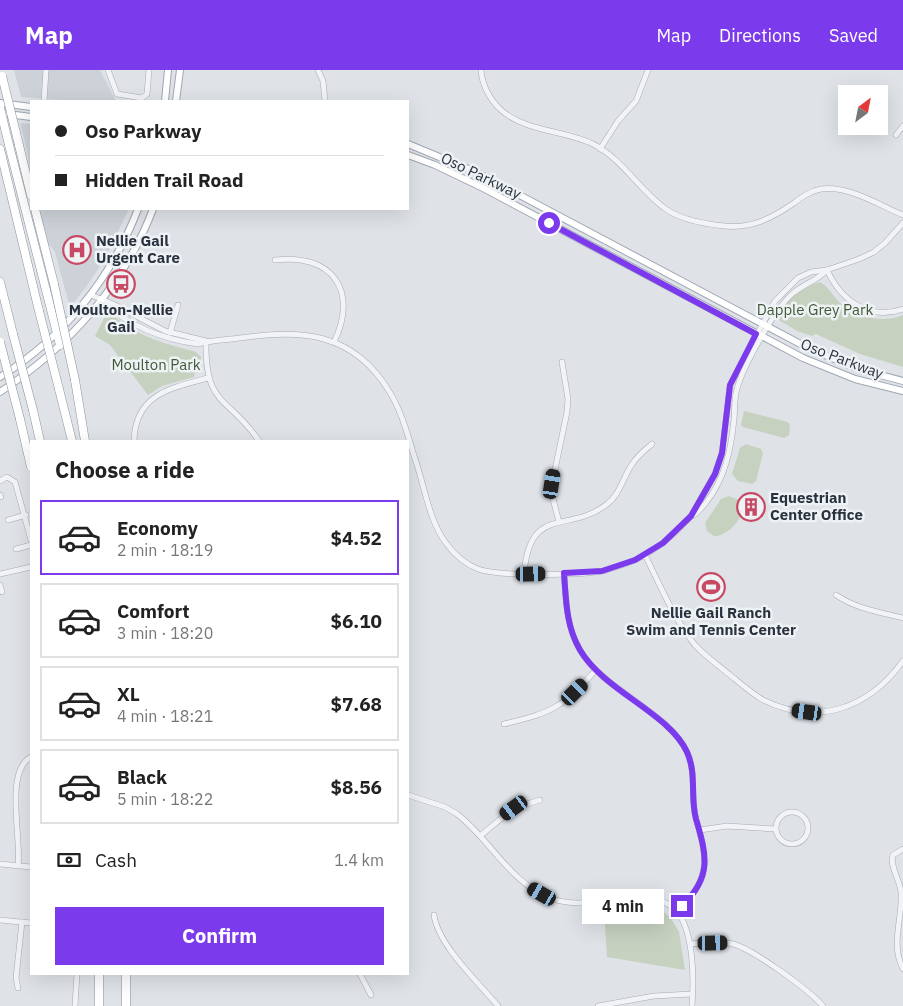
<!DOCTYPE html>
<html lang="en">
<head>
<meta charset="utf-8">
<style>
	:root { --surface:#fff; --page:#f6f6f6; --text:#222; --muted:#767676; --line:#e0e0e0; --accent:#7c3aed }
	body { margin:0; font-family:"IBM Plex Sans",sans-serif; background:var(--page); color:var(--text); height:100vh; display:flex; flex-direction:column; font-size:19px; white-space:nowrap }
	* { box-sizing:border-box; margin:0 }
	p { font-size:16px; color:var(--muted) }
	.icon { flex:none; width:28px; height:28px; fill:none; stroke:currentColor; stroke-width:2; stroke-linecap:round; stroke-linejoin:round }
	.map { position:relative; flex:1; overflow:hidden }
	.panel { position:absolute; left:30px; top:370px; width:379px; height:535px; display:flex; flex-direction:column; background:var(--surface); border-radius:0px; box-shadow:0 5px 20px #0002 }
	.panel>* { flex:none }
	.top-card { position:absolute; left:30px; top:30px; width:379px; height:110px; border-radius:0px; box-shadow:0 5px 20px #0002; display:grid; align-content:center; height:110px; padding:0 25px; background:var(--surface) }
	.needle { width:32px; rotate:32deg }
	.buttons { position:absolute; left:838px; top:15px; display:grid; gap:10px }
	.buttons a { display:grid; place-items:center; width:50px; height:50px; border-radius:0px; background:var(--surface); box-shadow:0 5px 20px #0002; font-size:25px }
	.end { position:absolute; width:22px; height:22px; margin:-11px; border:6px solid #7c3aed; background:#fff; box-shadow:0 0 0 2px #fff }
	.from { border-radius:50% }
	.bubble { position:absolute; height:35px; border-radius:0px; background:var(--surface); box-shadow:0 5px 20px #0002; font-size:16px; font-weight:700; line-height:35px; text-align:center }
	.car { position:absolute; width:15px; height:30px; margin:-15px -8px; border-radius:6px; box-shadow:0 0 4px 1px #0007; background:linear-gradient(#222 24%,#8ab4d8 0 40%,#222 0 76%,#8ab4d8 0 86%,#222 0) }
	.top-card b { display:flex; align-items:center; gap:18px; height:48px; font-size:19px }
	.top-card b+b { border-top:1px solid var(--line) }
	.top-card i { width:12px; height:12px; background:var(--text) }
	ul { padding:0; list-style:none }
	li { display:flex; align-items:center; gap:15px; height:75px; margin:0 10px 8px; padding:0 15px; border:2px solid var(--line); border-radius:0px }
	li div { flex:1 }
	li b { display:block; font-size:19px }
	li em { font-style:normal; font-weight:700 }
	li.selected { border-color:var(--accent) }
	li>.icon { width:45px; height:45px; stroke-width:1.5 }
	h2 { padding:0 25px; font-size:22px; line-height:60px }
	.pay { display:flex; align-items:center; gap:12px; height:55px; padding:0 25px; font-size:19px }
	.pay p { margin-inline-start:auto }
	.cta { display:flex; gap:10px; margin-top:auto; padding:10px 25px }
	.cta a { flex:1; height:58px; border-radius:0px; background:var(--accent); color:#fff; font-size:20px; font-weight:700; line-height:58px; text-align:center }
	header { display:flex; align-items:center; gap:30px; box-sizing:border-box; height:70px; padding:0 25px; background:var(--accent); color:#fff }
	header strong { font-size:24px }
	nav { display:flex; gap:28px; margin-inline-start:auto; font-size:18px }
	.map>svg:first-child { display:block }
	.built { fill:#cdd2d9 }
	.green { fill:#c6d1c0 }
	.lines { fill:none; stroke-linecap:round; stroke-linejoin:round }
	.minor-casing { stroke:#a5aab2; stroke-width:6 }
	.major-casing { stroke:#9fa8b3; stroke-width:8 }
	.highway-casing { stroke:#87919d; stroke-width:9 }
	.minor { stroke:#f1f3f6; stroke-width:5 }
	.major { stroke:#fff; stroke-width:6 }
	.highway { stroke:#fff; stroke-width:8 }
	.highway-bridge-casing { stroke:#87919d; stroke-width:9; stroke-linecap:butt }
	.highway-bridge { stroke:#fff; stroke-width:8 }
	.route { stroke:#7c3aed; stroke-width:6 }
	.labels { text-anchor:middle; stroke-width:5; stroke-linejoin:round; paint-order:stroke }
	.street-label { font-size:15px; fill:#29323e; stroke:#eef2f5 }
	.poi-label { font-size:15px; font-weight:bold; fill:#29323e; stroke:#eef2f5; text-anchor:start }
	.park-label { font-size:15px; fill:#3f5937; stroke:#eef2f5 }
</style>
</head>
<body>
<header>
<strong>Map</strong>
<nav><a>Map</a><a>Directions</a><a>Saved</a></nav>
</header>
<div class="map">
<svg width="903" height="936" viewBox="0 0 903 936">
	<rect width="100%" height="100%" fill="#dfe3e8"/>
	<g class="built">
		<path d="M14,0h86l16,31h-45l-50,-4z"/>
		<path d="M20,53l11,1v55l-4,-28z"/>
		<path d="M39,139h90l-24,49 -16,25 -14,18 -6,3 -14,-52 -7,-9z"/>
	</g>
	<g class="green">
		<path d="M820,212c9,5 12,13 19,20 16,15 44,22 64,13v52l-43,-13 -44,-20 -4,2 -15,-5 -18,-11 -2,-2c9,-17 25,-31 43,-36z"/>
		<path d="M114,246c23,21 53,28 82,36l5,5v12l-6,4 -1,4 -32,9 -14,9 -38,-50 -15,-9 9,-18z"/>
		<path d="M744,341l44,11 2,4 -1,9 -5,3 -41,-11 -2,-2z"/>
		<path d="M746,374l15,5 2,4 -7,28 -4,3 -14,-3 -6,-7 8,-26z"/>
		<path d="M729,426l10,4c2,4 4,8 3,12 -2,10 -17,25 -28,24l-7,-5 -2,-8 16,-24z"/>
		<path d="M633,832l24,5 13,10 9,15 6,38 -78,-13 -3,-48z"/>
	</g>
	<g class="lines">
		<defs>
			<g id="minor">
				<path d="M108,0l9,24 25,4 5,-4 2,-24"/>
				<path d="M318,0l5,11 2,20"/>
				<path d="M481,0c1,15 9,30 20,40 25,22 63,20 92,34 29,15 45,44 70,63 16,13 42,17 61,19 28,3 48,-8 70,-23 8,-6 16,-12 27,-14 27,-4 58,16 82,26"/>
				<path d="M44,31l2,-31"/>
				<path d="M896,65l7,-9"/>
				<path d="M600,79l18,-28 18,-20 12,-31"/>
				<path d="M275,190c57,-7 84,31 59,82"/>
				<path d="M827,200c14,30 41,51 76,39"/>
				<path d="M91,225l22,9 52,27 41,10"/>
				<path d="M101,230c25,25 63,40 97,44 14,-4 28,-4 42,-6 61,-9 113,-6 149,53 14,22 20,50 28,74 8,25 13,57 29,78 8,11 19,21 32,26 22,8 101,6 125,2 11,-3 22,-7 32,-11 22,-10 40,-26 56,-44 6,-1 10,-8 14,-12 20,-25 26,-54 29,-85 1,-10 0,-21 3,-30 6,-23 38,-80 55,-95 11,-10 25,-13 35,-24"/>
				<path d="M170,263l8,-28"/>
				<path d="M206,272c-1,66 23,54 53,99"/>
				<path d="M134,371c1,-47 37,-53 74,-63"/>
				<path d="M0,411l7,-4 8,5 16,58"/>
				<path d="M0,425l1,2"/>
				<path d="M691,446l24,-42 7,-21 8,-68 45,-84 23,-23 13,-6 16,-2 32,-11 15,-7 11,-9 18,-20"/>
				<path d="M8,450l18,-5"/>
				<path d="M559,452l-7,-27v-11l15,-72 1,-13 -6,-37"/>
				<path d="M16,479l15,-4"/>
				<path d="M645,485c15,30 29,64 50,90 10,11 23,20 35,30 10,8 21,18 33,25 55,27 106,8 140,-39"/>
				<path d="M564,503c2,27 2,53 16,77 24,41 88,61 107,102 10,22 3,44 9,67 12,41 15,61 -19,92 17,22 17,68 15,95"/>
				<path d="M0,504l31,-7"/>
				<path d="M524,504c6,-70 43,-40 82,-69 15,-11 17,-29 27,-42 5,-8 12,-13 19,-19"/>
				<path d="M0,515l2,7"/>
				<path d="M836,525c21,14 43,17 67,23"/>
				<path d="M504,654c50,-12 57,-16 92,-54"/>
				<path d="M408,725l37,12 12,7c34,26 54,71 96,85 49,16 82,-25 124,12"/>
				<circle cx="792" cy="758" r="16"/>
				<path d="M700,760l27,-4 48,3"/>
				<path d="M480,766l34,-28 26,-8"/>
				<path d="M903,779l-10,6c-4,10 7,25 8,37 2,27 -11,51 2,77"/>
				<path d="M0,794l31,3"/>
				<path d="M18,796c4,-25 -14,-95 13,-109"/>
				<path d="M434,845c4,30 44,67 64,91"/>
				<path d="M0,850l31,3"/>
				<path d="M690,874c14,-1 29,-3 43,0 20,5 76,46 90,62"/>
				<path d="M360,904l11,21"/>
				<path d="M18,918l-2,-10 6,-56"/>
				<path d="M75,936l2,-32"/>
				<path d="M598,936l56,-10 38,-2"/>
			</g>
			<g id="major">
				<path d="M165,31l3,-31"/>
				<path d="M176,31l4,-31"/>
				<path d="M0,33l31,4"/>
				<path d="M0,43l31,4"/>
				<path d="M408,74l70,29 330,175 53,22 42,11"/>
				<path d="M408,85l27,10 48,23 320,170 52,21 48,12"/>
				<path d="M0,307c64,-40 111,-98 138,-168"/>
				<path d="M0,322c68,-45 124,-106 153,-183"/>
			</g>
			<g id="highway">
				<path d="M9,75l51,200"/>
				<path d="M19,75l12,50"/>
				<path d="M0,79l39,162"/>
				<path d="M35,139l19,75"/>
				<path d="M0,212l13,52"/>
				<path d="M75,310l10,61"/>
				<path d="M59,319l13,52"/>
				<path d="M33,340l7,31"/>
				<path d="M20,349l11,48"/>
				<path d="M99,936v-32"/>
				<path d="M126,936v-32"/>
			</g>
		</defs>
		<use href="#minor" class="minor-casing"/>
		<use href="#major" class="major-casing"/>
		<use href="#highway" class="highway-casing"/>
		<use href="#minor" class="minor"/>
		<use href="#major" class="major"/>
		<use href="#highway" class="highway"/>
		<defs>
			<g id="highway-bridge">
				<path d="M2,6l17,69"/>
				<path d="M0,38l9,37"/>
				<path d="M54,214l21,96"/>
				<path d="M39,241l20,78"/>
				<path d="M13,264l20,76"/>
				<path d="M0,272l20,77"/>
			</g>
		</defs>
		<use href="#highway-bridge" class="highway-bridge-casing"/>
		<use href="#highway-bridge" class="highway-bridge"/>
	</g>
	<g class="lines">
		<path class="route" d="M549,153l207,111 -26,51 -8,68 -7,21 -24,42 -28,27 -28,17 -33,11 -38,2c2,27 2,53 16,77 24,41 89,63 107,102 10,22 3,45 9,67 11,37 16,58 -14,87"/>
	</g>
	<defs>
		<symbol id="hospital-ring" viewBox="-11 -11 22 22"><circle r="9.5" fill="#eef2f5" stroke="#c74963" stroke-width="1.5"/><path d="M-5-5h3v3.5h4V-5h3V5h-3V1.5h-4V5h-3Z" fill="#c74963"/></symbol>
		<symbol id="bus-ring" viewBox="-11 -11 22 22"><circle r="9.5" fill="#eef2f5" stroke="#c74963" stroke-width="1.5"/><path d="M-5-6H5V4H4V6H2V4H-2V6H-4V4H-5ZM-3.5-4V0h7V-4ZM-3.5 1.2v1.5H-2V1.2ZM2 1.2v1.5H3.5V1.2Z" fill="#c74963"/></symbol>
		<symbol id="building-ring" viewBox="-11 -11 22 22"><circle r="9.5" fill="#eef2f5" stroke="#c74963" stroke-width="1.5"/><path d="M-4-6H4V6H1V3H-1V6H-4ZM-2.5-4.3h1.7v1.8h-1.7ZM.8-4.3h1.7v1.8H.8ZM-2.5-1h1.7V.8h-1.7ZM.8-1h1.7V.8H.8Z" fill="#c74963"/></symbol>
		<symbol id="stadium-ring" viewBox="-11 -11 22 22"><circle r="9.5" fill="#eef2f5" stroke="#c74963" stroke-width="1.5"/><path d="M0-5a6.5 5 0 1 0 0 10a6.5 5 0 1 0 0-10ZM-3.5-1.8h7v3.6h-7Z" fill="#c74963"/></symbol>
	</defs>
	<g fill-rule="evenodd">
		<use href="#hospital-ring" x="61" y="164" width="32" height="32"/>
		<use href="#bus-ring" x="105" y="198" width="32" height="32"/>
		<use href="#building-ring" x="735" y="421" width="32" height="32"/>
		<use href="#stadium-ring" x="695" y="501" width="32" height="32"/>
	</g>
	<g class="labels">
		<g class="street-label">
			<text transform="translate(481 106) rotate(26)" y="5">Oso Parkway</text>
			<text transform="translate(842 289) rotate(21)" y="5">Oso Parkway</text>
		</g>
		<g class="poi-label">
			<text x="96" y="176">Nellie Gail<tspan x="96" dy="17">Urgent Care</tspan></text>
			<text x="121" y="245" text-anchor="middle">Moulton-Nellie<tspan x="121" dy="17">Gail</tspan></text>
			<text x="770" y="433">Equestrian<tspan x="770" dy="17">Center Office</tspan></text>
			<text x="711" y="548" text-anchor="middle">Nellie Gail Ranch<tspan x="711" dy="17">Swim and Tennis Center</tspan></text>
		</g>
		<g class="park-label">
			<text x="815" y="245">Dapple Grey Park</text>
			<text x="156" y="300">Moulton Park</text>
		</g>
	</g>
</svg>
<div class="buttons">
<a><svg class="needle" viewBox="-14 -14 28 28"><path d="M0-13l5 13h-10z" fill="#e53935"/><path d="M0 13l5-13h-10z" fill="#767676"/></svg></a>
</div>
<i class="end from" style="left:549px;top:153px"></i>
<i class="end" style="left:682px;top:836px"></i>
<div class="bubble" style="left:582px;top:819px;width:82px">4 min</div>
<i class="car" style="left:552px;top:414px;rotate:9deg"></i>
<i class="car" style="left:531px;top:504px;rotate:89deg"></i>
<i class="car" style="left:575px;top:622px;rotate:45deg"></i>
<i class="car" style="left:807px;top:642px;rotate:278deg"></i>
<i class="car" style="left:514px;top:738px;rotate:234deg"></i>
<i class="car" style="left:542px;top:824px;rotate:300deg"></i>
<i class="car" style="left:713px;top:873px;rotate:89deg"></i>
<div class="top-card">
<b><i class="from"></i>Oso Parkway</b>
<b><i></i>Hidden Trail Road</b>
</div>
<section class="panel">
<h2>Choose a ride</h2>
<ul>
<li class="selected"><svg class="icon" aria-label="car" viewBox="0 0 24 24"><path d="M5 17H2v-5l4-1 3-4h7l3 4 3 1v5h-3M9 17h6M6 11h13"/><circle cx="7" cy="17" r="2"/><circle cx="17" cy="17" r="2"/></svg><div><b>Economy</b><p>2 min · 18:19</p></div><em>$4.52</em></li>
<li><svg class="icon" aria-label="car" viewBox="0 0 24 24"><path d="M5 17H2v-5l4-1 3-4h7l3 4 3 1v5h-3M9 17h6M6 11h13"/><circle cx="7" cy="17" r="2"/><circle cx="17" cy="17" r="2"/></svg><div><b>Comfort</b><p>3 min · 18:20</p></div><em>$6.10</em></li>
<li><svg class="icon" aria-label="car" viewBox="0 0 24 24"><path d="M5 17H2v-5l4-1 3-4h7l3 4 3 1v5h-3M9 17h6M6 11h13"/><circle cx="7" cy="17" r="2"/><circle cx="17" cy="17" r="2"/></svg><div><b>XL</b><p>4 min · 18:21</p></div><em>$7.68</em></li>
<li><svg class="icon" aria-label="car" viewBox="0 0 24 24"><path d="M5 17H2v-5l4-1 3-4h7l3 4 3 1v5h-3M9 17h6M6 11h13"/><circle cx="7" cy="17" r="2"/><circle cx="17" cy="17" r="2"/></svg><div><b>Black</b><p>5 min · 18:22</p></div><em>$8.56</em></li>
</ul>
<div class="pay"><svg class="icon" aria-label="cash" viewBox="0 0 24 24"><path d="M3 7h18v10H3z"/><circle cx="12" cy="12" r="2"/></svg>Cash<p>1.4 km</p></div>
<div class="cta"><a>Confirm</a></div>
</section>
</div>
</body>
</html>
